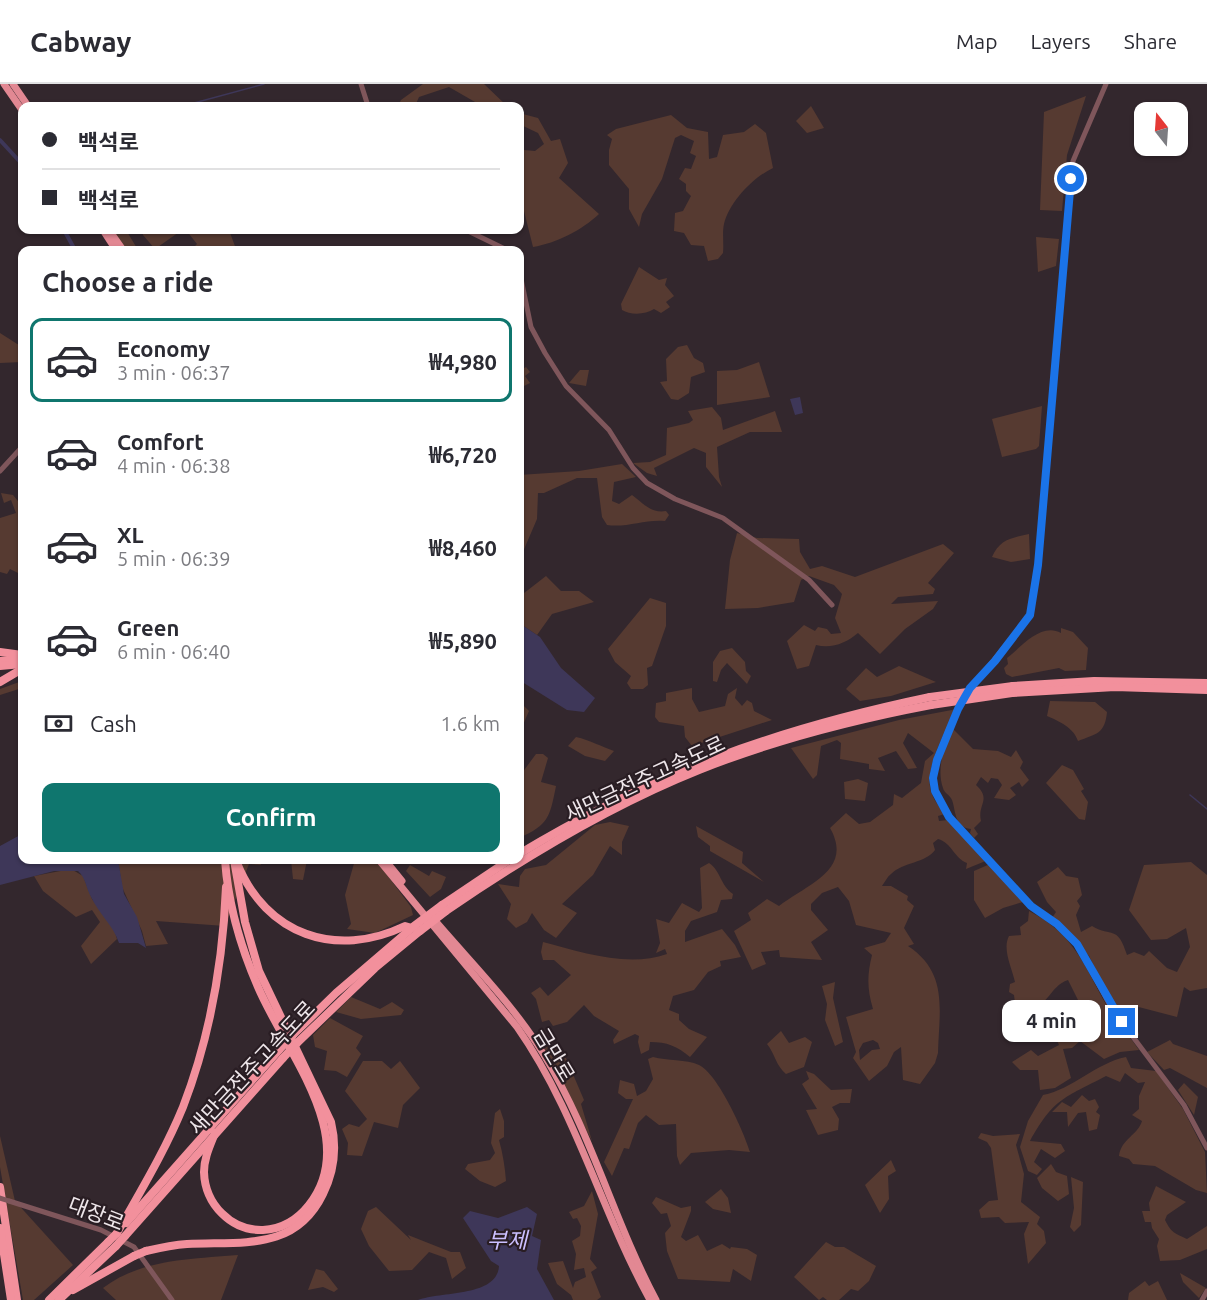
<!DOCTYPE html>
<html lang="en">
<head>
<meta charset="utf-8">
<style>
	:root { --surface:#fff; --page:#f7f7f7; --text:#2b2b33; --muted:#7c7c81; --line:#e1e1e2; --accent:#0f766e }
	body { margin:0; font-family:Ubuntu,"Noto Sans KR",sans-serif; background:var(--page); color:var(--text); height:100vh; display:flex; flex-direction:column; font-size:22px; white-space:nowrap }
	* { box-sizing:border-box; margin:0 }
	p { font-size:20px; color:var(--muted) }
	.icon { flex:none; width:33px; height:33px; fill:none; stroke:currentColor; stroke-width:2; stroke-linecap:round; stroke-linejoin:round }
	.map { position:relative; flex:1; overflow:hidden }
	.sheet { position:absolute; left:18px; top:162px; width:506px; height:618px; display:flex; flex-direction:column; background:var(--surface); border-radius:12px; box-shadow:0 2px 4px #0004 }
	.sheet>* { flex:none }
	.top-card { position:absolute; left:18px; top:18px; width:506px; height:132px; border-radius:12px; box-shadow:0 2px 4px #0004; display:grid; align-content:center; height:132px; padding:0 24px; background:var(--surface) }
	.needle { width:39px; rotate:343deg }
	.controls { position:absolute; left:1134px; top:18px; display:grid; gap:12px }
	.controls a { display:grid; place-items:center; width:54px; height:54px; border-radius:12px; background:var(--surface); box-shadow:0 2px 4px #0004; font-size:30px }
	.end { position:absolute; width:27px; height:27px; margin:-14px; border:8px solid #1a73e8; background:#fff; box-shadow:0 0 0 3px #fff }
	.from { border-radius:50% }
	.bubble { position:absolute; height:42px; border-radius:12px; background:var(--surface); box-shadow:0 2px 4px #0004; font-size:20px; font-weight:700; line-height:42px; text-align:center }
	.top-card b { display:flex; align-items:center; gap:21px; height:57px; font-size:22px }
	.top-card b+b { border-top:2px solid var(--line) }
	.top-card i { width:15px; height:15px; background:var(--text) }
	ul { padding:0; list-style:none }
	li { display:flex; align-items:center; gap:18px; height:84px; margin:0 12px 9px; padding:0 12px; border:3px solid transparent; border-radius:12px }
	li div { flex:1 }
	li b { display:block; font-size:22px }
	li em { font-style:normal; font-weight:700 }
	li.selected { border-color:var(--accent) }
	li>.icon { width:54px; height:54px; stroke-width:1.5 }
	h2 { padding:0 24px; font-size:27px; line-height:72px }
	.pay { display:flex; align-items:center; gap:15px; height:66px; padding:0 24px; font-size:22px }
	.pay p { margin-inline-start:auto }
	.primary-button { display:flex; gap:12px; margin-top:auto; padding:12px 24px }
	.primary-button a { flex:1; height:69px; border-radius:12px; background:var(--accent); color:#fff; font-size:24px; font-weight:700; line-height:69px; text-align:center }
	header { display:flex; align-items:center; gap:36px; box-sizing:border-box; height:84px; padding:0 30px; background:var(--surface); border-bottom:2px solid var(--line) }
	header strong { font-size:28px }
	nav { display:flex; gap:33px; margin-inline-start:auto; font-size:21px }
	.map>svg:first-child { display:block }
	.green { fill:#563a31; fill-rule:evenodd }
	.water { fill:#3e3759 }
	.lines { fill:none; stroke-linecap:round; stroke-linejoin:round }
	.stream { stroke:#3e3759; stroke-width:1.5 }
	.canal { stroke:#3e3759; stroke-width:4 }
	.tertiary { stroke:#7f565b; stroke-width:5 }
	.trunk { stroke:#e28893; stroke-width:7 }
	.motorway { stroke:#f2909c; stroke-width:8 }
	.tertiary-bridge { stroke:#7f565b; stroke-width:5 }
	.motorway-bridge { stroke:#f2909c; stroke-width:8 }
	.route { stroke:#1a73e8; stroke-width:8 }
	.labels { text-anchor:middle; stroke-width:4.5; stroke-linejoin:round; paint-order:stroke }
	.street-label { font-size:21px; fill:#eee6ea; stroke:#291d23 }
	.water-label { font-size:22px; font-style:italic; fill:#cbbfff; stroke:#291d23 }
</style>
</head>
<body>
<header>
<strong>Cabway</strong>
<nav><a>Map</a><a>Layers</a><a>Share</a></nav>
</header>
<div class="map">
<svg width="1207" height="1216" viewBox="0 0 1207 1216">
	<rect width="100%" height="100%" fill="#33272d"/>
	<g class="green">
		<path d="M423,0h61l23,22h-25l-33,-19 -30,10 -4,9h-17l3,-6z"/>
		<path d="M1086,12l-19,59 -5,56 -22,-1 4,-98z"/>
		<path d="M811,22l13,22 -17,5 -11,-12z"/>
		<path d="M519,29l19,5 13,23 9,-2 8,24 -9,15 40,36c-17,16 -42,29 -66,33l-13,-52 4,-45 11,1 9,-7 -6,-11 -19,-9z"/>
		<path d="M671,31l16,13 21,4 1,27 8,-2 6,-22 21,-3 11,-8 11,9 7,35c-21,10 -44,35 -49,56 -2,9 0,20 -1,29l-5,6 -10,2 -4,-15 -13,-1 -7,-12 -10,-2 1,-18 8,-2 8,-15 -5,-5v-7l-7,-5 6,-11 6,1 5,-13 -6,-3 4,-12 -13,-6 -6,3 -13,41 -20,35 -3,13 -10,-18v-20l-20,-24v-15l3,-11 -5,-4 9,-6z"/>
		<path d="M112,146h14l12,20h-13z"/>
		<path d="M142,146h40l-27,19 -12,-14z"/>
		<path d="M186,146h43l7,19 -45,1 6,-6z"/>
		<path d="M1036,153l23,2 -3,27 -18,6z"/>
		<path d="M639,183l20,13 8,-2 -2,7 9,11 -8,6 4,5 -9,6 -7,-4c-9,6 -24,6 -32,1l-1,-6z"/>
		<path d="M0,249l22,14v15l-22,1z"/>
		<path d="M687,261l7,13 9,5 2,9 -14,5 -2,16 -11,7 -7,-1 -11,-17 7,-1 -1,-22 12,-12z"/>
		<path d="M759,278l11,35 -53,8v-34l20,-1z"/>
		<path d="M526,283l4,5 -5,4 5,7 -8,4 -3,-6v-13l2,2z"/>
		<path d="M580,286h9l-3,16 -17,-3z"/>
		<path d="M1042,322l-3,40 -3,3 -34,8 -10,-38z"/>
		<path d="M712,323l9,11 2,12 52,-19 7,21h-32l-33,15 2,30 3,10 -16,-20v-14l-12,-5 -40,20 3,8 -10,-3 -14,-10 17,-1 16,-7 1,-27 22,-5 4,-3 -5,-9z"/>
		<path d="M622,380l14,13 -22,5 -2,19 7,3 13,-9c10,7 19,19 34,16l3,4 -4,6c-20,-2 -38,7 -58,4l-5,-8 -5,-39h-20l-33,15h-6l-1,26 -18,42v-86l60,-4z"/>
		<path d="M1,409l12,2 9,11v29l-2,5 2,3v32l-12,-6 -3,5 -7,-2v-54l16,-5 -5,-13 -7,3z"/>
		<path d="M737,449l20,5 42,1 1,13 10,17 12,-3 33,11 88,-33 11,9 -26,30 7,6 -2,5 -35,3 -7,7 47,-3 -5,8 -28,20 -25,25 -22,-21c-12,10 -26,16 -42,12l-7,21 -12,3 -10,-28 17,-16 11,6 3,-4 9,2 4,5 10,-1 -6,-15 7,-24 -8,-9 -25,-9 -8,4 -7,22 -36,6 -33,1 5,-49z"/>
		<path d="M1029,450l1,25 -19,3 -19,-5c8,-18 19,-19 37,-23z"/>
		<path d="M546,492l15,15h18l15,11 -42,12 -15,21 -18,-12v-26z"/>
		<path d="M650,514l16,5v23l-14,40 -5,2 1,17 -5,4h-12l-4,-6 4,-7 -16,-14 -7,-13z"/>
		<path d="M1061,544l12,4 15,16 -2,22 -21,1 -6,-3 -47,9 -6,-3 -2,-6 4,-4 -1,-6c14,-11 34,-36 54,-25z"/>
		<path d="M732,564l13,14 1,9 5,5 -4,8 -20,-21 -6,7 -4,12 -4,-1v-19l7,-11z"/>
		<path d="M899,582l37,16 -45,14 -31,5 -14,-12 20,-21 11,9z"/>
		<path d="M22,597v7l-22,7v-6z"/>
		<path d="M692,604v11l7,13 26,-6 3,-12 9,-6 -2,10 7,8 5,-6 5,3 2,8 18,9 -80,26 -7,-9 -1,-11 -25,-4 -4,-5 1,-14 10,-2v-8z"/>
		<path d="M519,617l10,10 -10,23z"/>
		<path d="M1050,617l45,1 12,10c-2,22 -11,22 -29,29 -4,-13 -19,-20 -31,-25z"/>
		<path d="M957,625c-11,20 -35,62 -25,85 2,7 9,14 13,20l-7,2 1,5 9,-1 40,40 -22,9 1,-6c-13,-5 -15,-20 -29,-24l-5,4 2,7c-9,13 -32,12 -44,24 -4,3 -6,8 -9,12h9l17,10 -1,4 7,6 -10,22 10,16 -6,2c41,27 31,65 30,107l-3,10 -15,21 -17,-4 -2,-33 -7,5 -7,14 -18,15 -16,-23 3,-6 -10,-35 27,-8c-6,-20 -6,-34 -1,-54l-8,-7 21,-6 6,-9 -35,-8 -7,-24 -11,-14 -16,6 -11,11v6l17,20 -17,12 11,18 -42,-3 -1,-7 -18,2 5,12 -14,6 -18,-39 17,-11 -3,-7 19,-14 12,7c28,-22 75,-36 51,-78l16,-15 13,11 11,-2 23,-17 1,-11 8,4 19,-15 4,-22 9,-8 -26,-20 -5,10 14,25 -9,1 -12,-18 -18,7 7,13 -16,-2v-5l-29,-5 1,-16 -4,-3 -16,6 -4,29 -4,4 -22,-31 108,-28zM873,956l5,3 2,6 -8,1 -12,10 -1,-10 4,-7z"/>
		<path d="M951,643l22,22 25,2 13,6 5,-7 7,12 -3,6 9,12 -7,7 -3,-5 -9,6 6,7 -7,5 -15,-2 8,-13 -4,-6 -7,-1 -3,5 -7,-6 -5,8c16,15 1,19 5,36l-7,7 4,6 -4,4 -4,-5 1,-4c-17,-2 -15,-18 -19,-29 -2,-5 -8,-7 -9,-12 -7,-19 2,-44 8,-61z"/>
		<path d="M576,653c14,3 26,10 38,14l-9,10 -20,-5 -17,-10z"/>
		<path d="M536,670h7l5,4 -7,24 15,4c-6,30 -7,39 -37,52v-61z"/>
		<path d="M1062,681l11,5 11,19 -3,2 7,11 -3,18 -6,-1 -33,-36z"/>
		<path d="M858,695l10,4 -3,18 -20,-2 -1,-17z"/>
		<path d="M610,738l19,4 -7,16v13l-12,-9 -17,29 -31,29 15,9 -21,25 -12,-8 -12,-17 -5,9 -11,6 -9,-9 4,-15 -13,-20 21,3 1,-11 5,-7 21,-4 49,-40z"/>
		<path d="M696,742l47,26 -1,11 22,19 -54,-31v-5l-12,-9z"/>
		<path d="M118,776h141l2,5 -12,-1 -24,62 -69,-5 12,23 -22,2 -4,-15 -20,-44z"/>
		<path d="M291,776h16l-4,20 -10,-1z"/>
		<path d="M355,776h21l35,47 2,8 -38,18 -28,-4 4,-5 -6,-29z"/>
		<path d="M1191,778l16,13v113l-17,3 -6,-4 -7,30 -46,-12 -4,12 9,7 3,11 -3,3 -24,-35 -23,-47 -11,-14 -26,-24 4,-6 -9,-10 -10,-20 21,-15 8,9 12,2 4,17 -5,6 3,5 -4,9 5,17 11,-6c20,12 25,-2 35,29l7,-3 10,4 5,-5 18,17 10,4 13,-25 -4,-19 -19,11 -16,1 -22,-30 15,-45z"/>
		<path d="M709,779c12,8 11,22 24,31l-1,5 -11,1 -4,12 -26,9 -6,10v11l37,-13 13,16 6,12 -21,4 1,5 -13,6 -14,18 -21,6 -4,14 10,4v6l10,9 18,8 -17,20c-13,-11 -23,-15 -40,-15l-1,8 -8,4 -3,-12 1,-6 -4,-2 -21,10 -1,-4 6,-9 -25,-15 -10,-11 -17,17 -14,4 -4,-6 -7,2 -6,-23 -5,-6 9,-6 8,9 23,-21 -17,-15h-11l-2,-8 2,-10c38,10 85,26 124,12l-2,-5 -9,4 4,-10 -4,-24 13,4 13,-20 17,9 3,-4 -2,-40z"/>
		<path d="M990,780l33,38 -20,6 -18,10 -11,-18v-29z"/>
		<path d="M410,781l19,11 3,-5 14,6 -5,12 -11,8 -24,-26z"/>
		<path d="M71,785l12,7 9,23 22,30 3,10 -26,25 -10,-18 19,-24 -8,-12 -16,7 -33,-26 -9,-15z"/>
		<path d="M1029,827c43,22 54,51 75,90 9,17 24,33 35,49l-19,2 -16,7 -24,-18 -8,7 -9,1 8,29 -16,10 -15,2 -2,-20h-18l-8,-8 19,-12 7,6 21,-11 -6,-13 5,-10 23,-16 -13,-26c-23,8 -18,36 -53,23l-1,-8 -5,-3 1,-8 5,-2c-3,-14 -13,-33 -6,-46l12,-1 -1,-8 8,-6z"/>
		<path d="M835,898l-2,16 10,44 -8,4 -10,-26 2,-16 -5,-18z"/>
		<path d="M351,913l29,12 12,-7 12,8 -3,5 -40,4 -25,-7z"/>
		<path d="M330,934l33,18 -7,12 5,6 -14,23 -11,-6 -12,-1 3,-19 -12,-4 -2,-12z"/>
		<path d="M781,947l8,12 16,-6 7,5 -8,25 -18,7c-10,-8 -11,-20 -19,-30z"/>
		<path d="M546,953l20,21 18,42 -3,4 11,37 -50,-97 -1,-4z"/>
		<path d="M1170,956l3,4 34,12v32l-37,-20 -6,2 -17,-18z"/>
		<path d="M653,973c14,4 33,2 46,8 19,9 45,67 51,87l-21,-2 -38,3 -11,12 -3,-9 -1,-32 -17,1 -13,-10 -8,8 -9,26 -5,-1 -12,28 -8,-14 29,-63h-7l-8,-6 2,-13 14,4 3,12 9,-5 7,-12 -5,-20z"/>
		<path d="M1126,973l5,11 25,3 27,38 22,43 2,41 -11,-3 -41,-24 -22,-2 -4,-5 -10,-3c2,-17 19,-21 23,-35l-10,-6 7,-6v-13l6,-14 -7,1 -13,-10 -5,9 -14,-6c-42,22 -52,22 -76,65l31,3 4,7 -10,7 -14,-9 -7,13 8,7 -5,6 -9,-4 -8,-24 8,-26 15,-26c30,-6 53,-32 83,-38z"/>
		<path d="M363,977h19l9,8 9,-8 20,27 -17,17 -5,23 -24,-6 -12,34 -15,-1 1,-12 -6,-14 7,-5 10,3 8,-8 -22,-28z"/>
		<path d="M806,987l8,3 17,16 21,-1 -2,14h-10l-8,4 7,12 -1,11 -20,5 -12,-25 11,-1 -15,-25 7,-5z"/>
		<path d="M1184,999l14,14 -4,18 -16,-25z"/>
		<path d="M1082,1011l7,6 6,-2 4,8 -3,5 4,3 -3,14 -8,2 -3,-19 -8,1 -10,14 -1,-15h-15l10,-10 9,5z"/>
		<path d="M500,1025l4,12v16l-5,3c4,14 6,28 7,41l-11,6 -15,-6 -15,-12 3,-5 22,-4 5,-7 -4,-10 4,-30z"/>
		<path d="M981,1049l12,3 27,-2 -4,11 8,29 -3,28 19,15 -3,7 7,7 2,12 -18,21 -4,-30 5,-12 -24,1 -6,-6 -18,1 -2,-8 10,-9 9,-1 -7,-52 -4,-6 -9,-4z"/>
		<path d="M0,1052l15,65 58,64 -39,35h-11l-23,-133z"/>
		<path d="M891,1076l5,11 -8,5 1,23 -9,14 -15,-28z"/>
		<path d="M1051,1080l5,8 11,4 2,18 -11,7 -16,-13 -5,-10z"/>
		<path d="M1071,1093l12,5 -2,43 -7,7 -4,-5 4,-19z"/>
		<path d="M1156,1102l30,16 -19,13 -2,5c7,14 10,13 22,19l20,-13v23l-27,11 -20,1 -3,-15 2,-7 -7,-11 -1,-6h-6l-3,-11h8l-1,-8z"/>
		<path d="M721,1105l7,9 3,15 -18,-4 -8,-7z"/>
		<path d="M592,1107l6,23 -8,45 7,9 -6,4 10,25 -4,3h-24l-2,-5 -14,-11 -9,-21 15,-2 10,27 2,-6 11,-5 -2,-9 -10,2 2,-16 -4,-13 8,-5 1,-10 -4,-8 -4,1 -4,-7 15,-6z"/>
		<path d="M656,1113l25,11 10,-2v5l-10,26 5,4 12,-6 9,16 15,-7 8,5 1,-2 16,2 10,6 -6,26 -18,-12 -3,13 -52,-3 -11,-28 -2,-18 6,-7 -4,-13 -6,1 -9,-11z"/>
		<path d="M376,1123l35,33 -3,-5 43,17h9l6,16 -14,11 -6,-21 -17,-6 -17,18 -23,1 -20,-25 -8,-17 7,-18z"/>
		<path d="M826,1158l9,5h9l32,19 -7,15 -11,10 -7,-2 -12,11h-12l-4,-3 -4,3 -25,-23z"/>
		<path d="M238,1171l-17,45h-105l-13,-12c38,-29 89,-29 135,-33z"/>
		<path d="M316,1185l8,2 14,18 -4,3 -11,-5 -15,3z"/>
		<path d="M1180,1189l26,15 -7,10 -16,-16z"/>
		<path d="M1145,1197l4,5 9,-5 9,19h-39l1,-7z"/>
	</g>
	<g class="water">
		<path d="M800,313l3,16 -8,2 -5,-16z"/>
		<path d="M519,539l21,14 21,31 34,30 -11,14 -17,-2 -48,-30z"/>
		<path d="M22,750v26h96l6,34 13,23 9,31 -8,-5h-19c-6,-18 -20,-29 -28,-46 -5,-9 -5,-19 -13,-26h-24l-54,14v-39z"/>
		<path d="M527,1123l10,7 -5,22 9,4 -4,29 17,31h-136c25,-9 79,-3 81,-34l-8,-5 -28,-43 7,-7 28,7z"/>
	</g>
	<g class="lines">
		<g class="stream">
			<path d="M183,22l81,-22"/>
			<path d="M1190,711l17,14"/>
		</g>
		<g class="canal">
			<path d="M0,56l22,24"/>
			<path d="M64,146l11,20"/>
		</g>
		<g class="tertiary">
			<path d="M361,0l7,22"/>
			<path d="M466,146l41,20"/>
			<path d="M519,185l12,58 14,26 21,33 43,44 24,38 14,15 28,16 48,19 86,62 23,25"/>
			<path d="M0,387l22,-24"/>
			<path d="M968,608l62,-77 8,-50 35,-404 33,-77"/>
			<path d="M963,616l-15,30 -11,30 -4,18 2,13 14,26 82,89 26,18 20,20 35,65 72,96 23,43"/>
			<path d="M9,1117l92,29 33,17 38,53"/>
			<path d="M1202,1216l5,-9"/>
		</g>
		<g class="trunk">
			<path d="M4,0l18,26"/>
			<path d="M13,0l15,22"/>
			<path d="M103,146l13,20"/>
			<path d="M109,146l14,20"/>
			<path d="M379,776l138,167c59,84 84,184 133,273"/>
			<path d="M385,776l17,21"/>
			<path d="M432,833c38,45 82,88 112,138 47,77 70,166 112,245"/>
		</g>
		<g class="motorway">
			<path d="M0,568l22,3"/>
			<path d="M0,577l22,-2"/>
			<path d="M0,582l22,-2"/>
			<path d="M0,598l22,-13"/>
			<path d="M1013,602l81,-5 113,2"/>
			<path d="M1012,609l103,-6 92,3"/>
			<path d="M519,770c134,-81 258,-125 411,-157"/>
			<path d="M237,779c29,72 99,96 168,63l7,2"/>
			<path d="M442,821l67,-45"/>
			<path d="M446,827c80,-55 163,-105 253,-141 75,-30 153,-50 232,-65"/>
			<path d="M293,951l43,-42 77,-66"/>
			<path d="M297,959l78,-75 45,-37"/>
			<path d="M215,1049c-5,13 -11,25 -11,39 1,32 27,59 59,58 19,-1 35,-11 46,-25 53,-67 -24,-154 -51,-218 -17,-39 -30,-85 -33,-127"/>
			<path d="M0,1103l17,113"/>
			<path d="M126,1139l153,-173"/>
			<path d="M0,1144l11,72"/>
			<path d="M117,1149c23,-41 48,-82 66,-126 27,-70 40,-145 43,-220"/>
			<path d="M125,1152l158,-178"/>
			<path d="M146,1167c13,-3 27,-6 41,-7 54,-3 108,8 136,-50 12,-24 14,-47 8,-72l-72,-151 -14,-49 -11,-62"/>
			<path d="M73,1206l61,-34"/>
			<path d="M49,1216l59,-58"/>
			<path d="M59,1216l57,-54"/>
		</g>
		<path class="tertiary-bridge" d="M0,1114l9,3"/>
		<g class="motorway-bridge">
			<path d="M930,613l83,-11"/>
			<path d="M931,621l81,-12"/>
			<path d="M414,842l28,-21"/>
			<path d="M420,847l26,-20"/>
			<path d="M279,966l14,-15"/>
			<path d="M283,974l14,-15"/>
			<path d="M108,1158l9,-9"/>
			<path d="M116,1162l9,-10"/>
			<path d="M134,1172l12,-5"/>
		</g>
	</g>
	<g class="lines">
		<path class="route" d="M1071,95l-33,386 -8,50 -35,46 -25,27 -12,21 -21,51 -4,18 2,13 14,26 82,89 26,18 20,20 45,78"/>
	</g>
	<g class="labels">
		<g class="street-label">
			<text transform="translate(645 695) rotate(-25)" y="7">새만금전주고속도로</text>
			<text transform="translate(554 971) rotate(59)" y="7">금만로</text>
			<text transform="translate(252 984) rotate(-47)" y="7">새만금전주고속도로</text>
			<text transform="translate(96 1130) rotate(21)" y="7">대장로</text>
		</g>
		<g class="water-label">
			<text x="507" y="1164">부제</text>
		</g>
	</g>
</svg>
<div class="controls">
<a><svg class="needle" viewBox="-14 -14 28 28"><path d="M0-13l5 13h-10z" fill="#e53935"/><path d="M0 13l5-13h-10z" fill="#7c7c81"/></svg></a>
</div>
<i class="end from" style="left:1071px;top:95px"></i>
<i class="end" style="left:1122px;top:938px"></i>
<div class="bubble" style="left:1002px;top:916px;width:99px">4 min</div>
<div class="top-card">
<b><i class="from"></i>백석로</b>
<b><i></i>백석로</b>
</div>
<section class="sheet">
<h2>Choose a ride</h2>
<ul>
<li class="selected"><svg class="icon" aria-label="car" viewBox="0 0 24 24"><path d="M5 17H2v-5l4-1 3-4h7l3 4 3 1v5h-3M9 17h6M6 11h13"/><circle cx="7" cy="17" r="2"/><circle cx="17" cy="17" r="2"/></svg><div><b>Economy</b><p>3 min · 06:37</p></div><em>₩4,980</em></li>
<li><svg class="icon" aria-label="car" viewBox="0 0 24 24"><path d="M5 17H2v-5l4-1 3-4h7l3 4 3 1v5h-3M9 17h6M6 11h13"/><circle cx="7" cy="17" r="2"/><circle cx="17" cy="17" r="2"/></svg><div><b>Comfort</b><p>4 min · 06:38</p></div><em>₩6,720</em></li>
<li><svg class="icon" aria-label="car" viewBox="0 0 24 24"><path d="M5 17H2v-5l4-1 3-4h7l3 4 3 1v5h-3M9 17h6M6 11h13"/><circle cx="7" cy="17" r="2"/><circle cx="17" cy="17" r="2"/></svg><div><b>XL</b><p>5 min · 06:39</p></div><em>₩8,460</em></li>
<li><svg class="icon" aria-label="car" viewBox="0 0 24 24"><path d="M5 17H2v-5l4-1 3-4h7l3 4 3 1v5h-3M9 17h6M6 11h13"/><circle cx="7" cy="17" r="2"/><circle cx="17" cy="17" r="2"/></svg><div><b>Green</b><p>6 min · 06:40</p></div><em>₩5,890</em></li>
</ul>
<div class="pay"><svg class="icon" aria-label="cash" viewBox="0 0 24 24"><path d="M3 7h18v10H3z"/><circle cx="12" cy="12" r="2"/></svg>Cash<p>1.6 km</p></div>
<div class="primary-button"><a>Confirm</a></div>
</section>
</div>
</body>
</html>
